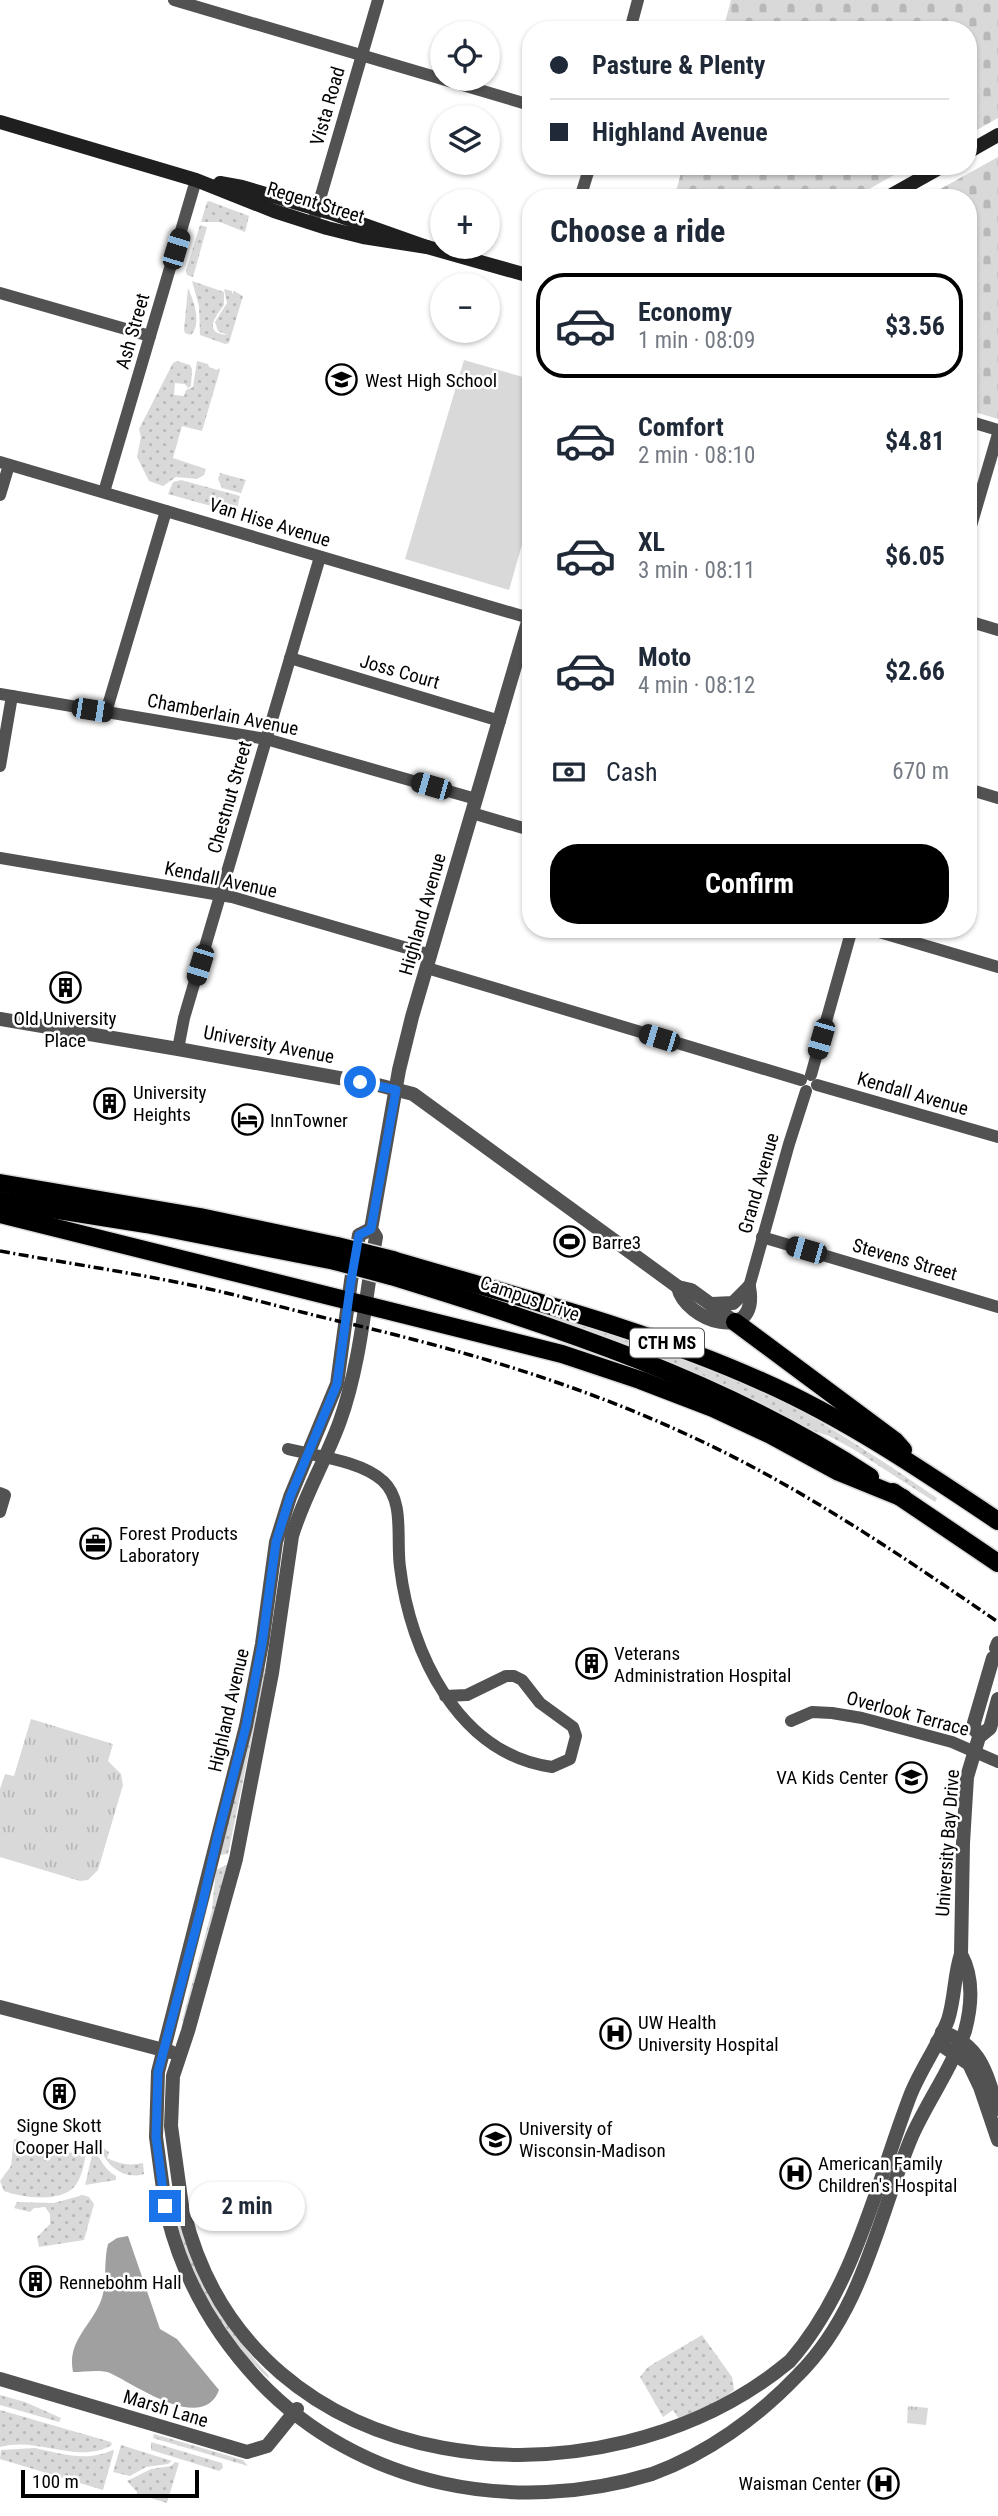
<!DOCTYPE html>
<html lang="en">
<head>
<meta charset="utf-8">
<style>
	:root { --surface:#fff; --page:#f2f2f3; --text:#1f2937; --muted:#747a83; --line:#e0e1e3; --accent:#000 }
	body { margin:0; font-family:"Roboto Condensed",sans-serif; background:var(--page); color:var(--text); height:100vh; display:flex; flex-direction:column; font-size:26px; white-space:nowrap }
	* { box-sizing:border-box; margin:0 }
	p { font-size:23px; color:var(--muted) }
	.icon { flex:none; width:38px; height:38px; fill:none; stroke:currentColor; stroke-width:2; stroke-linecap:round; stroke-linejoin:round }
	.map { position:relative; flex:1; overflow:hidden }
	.panel { position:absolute; left:522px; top:189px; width:455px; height:749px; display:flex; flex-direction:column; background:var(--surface); border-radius:28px; box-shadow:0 2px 5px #0004 }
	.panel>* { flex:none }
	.hud { position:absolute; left:522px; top:21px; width:455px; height:154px; border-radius:28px; box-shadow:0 2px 5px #0004; display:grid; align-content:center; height:154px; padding:0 28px; background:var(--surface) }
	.controls { position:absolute; left:430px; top:21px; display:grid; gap:14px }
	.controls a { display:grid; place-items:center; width:70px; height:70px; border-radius:50%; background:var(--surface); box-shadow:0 2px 5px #0004; font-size:35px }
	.scale { position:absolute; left:21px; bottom:18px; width:178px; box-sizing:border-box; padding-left:7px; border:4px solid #000; border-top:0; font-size:19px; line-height:24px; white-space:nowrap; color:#000; -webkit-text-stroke:5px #fff; paint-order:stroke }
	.end { position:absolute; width:32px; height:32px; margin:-16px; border:9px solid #1a73e8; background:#fff; box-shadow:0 0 0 4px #fff }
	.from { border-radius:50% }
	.bubble { position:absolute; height:49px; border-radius:24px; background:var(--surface); box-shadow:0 2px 5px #0004; font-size:23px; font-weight:700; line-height:49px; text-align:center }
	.car { position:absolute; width:21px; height:42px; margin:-21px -10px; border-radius:9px; box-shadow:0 0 5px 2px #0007; background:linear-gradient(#222 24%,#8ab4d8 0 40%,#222 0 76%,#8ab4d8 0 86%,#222 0) }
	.hud b { display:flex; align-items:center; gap:24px; height:66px; font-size:26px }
	.hud b+b { border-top:2px solid var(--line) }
	.hud i { width:18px; height:18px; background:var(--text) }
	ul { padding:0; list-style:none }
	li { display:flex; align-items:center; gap:21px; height:105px; margin:0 14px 10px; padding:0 14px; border:4px solid transparent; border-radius:28px }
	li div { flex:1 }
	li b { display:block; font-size:26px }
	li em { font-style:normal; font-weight:700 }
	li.selected { border-color:var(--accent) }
	li>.icon { width:63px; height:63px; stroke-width:1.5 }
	h2 { padding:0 28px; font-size:32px; line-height:84px }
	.pay { display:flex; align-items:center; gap:18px; height:77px; padding:0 28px; font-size:26px }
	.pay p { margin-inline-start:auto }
	.button { display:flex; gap:14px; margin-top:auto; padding:14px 28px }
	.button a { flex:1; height:80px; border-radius:28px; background:var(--accent); color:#fff; font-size:28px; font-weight:700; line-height:80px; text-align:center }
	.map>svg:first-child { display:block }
	.grass { fill:url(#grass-dots) }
	.cemetery { fill:url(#cemetery-stones) }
	.park { fill:url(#park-tufts) }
	.garden { fill:#d9d9d9 }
	.water { fill:#a0a0a0 }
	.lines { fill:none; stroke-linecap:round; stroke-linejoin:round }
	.primary-casing { stroke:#dbdbdb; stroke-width:21 }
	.minor { stroke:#525252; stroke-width:12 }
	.tertiary { stroke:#525252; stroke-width:14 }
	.secondary { stroke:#1f1f1f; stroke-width:14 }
	.primary { stroke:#000; stroke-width:18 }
	.rail { stroke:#000; stroke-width:3.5; stroke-dasharray:10 3.5 2 3.5; stroke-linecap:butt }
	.primary-bridge-casing { stroke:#dbdbdb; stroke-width:21; stroke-linecap:butt }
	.primary-bridge { stroke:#000; stroke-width:18 }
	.route { stroke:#1a73e8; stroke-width:9 }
	.labels { text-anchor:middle; stroke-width:5; stroke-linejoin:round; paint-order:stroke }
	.shield { fill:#fff; stroke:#4c4c4c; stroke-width:2 }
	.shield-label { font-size:18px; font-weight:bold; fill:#000 }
	.street-label { font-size:19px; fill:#000; stroke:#fff }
	.poi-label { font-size:19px; fill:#000; stroke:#fff; text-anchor:start }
</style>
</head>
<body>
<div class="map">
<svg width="998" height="2516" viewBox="0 0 998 2516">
	<defs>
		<pattern id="grass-dots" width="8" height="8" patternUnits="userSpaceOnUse" patternTransform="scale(1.75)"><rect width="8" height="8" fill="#d9d9d9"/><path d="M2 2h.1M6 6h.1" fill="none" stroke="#b8b8b8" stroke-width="1.8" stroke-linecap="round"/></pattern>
		<pattern id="cemetery-stones" width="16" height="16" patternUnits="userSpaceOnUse" patternTransform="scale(1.75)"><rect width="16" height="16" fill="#d9d9d9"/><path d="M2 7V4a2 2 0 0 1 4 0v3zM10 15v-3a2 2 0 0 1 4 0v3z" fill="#b8b8b8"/></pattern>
		<pattern id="park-tufts" width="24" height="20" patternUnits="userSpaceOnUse" patternTransform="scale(1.75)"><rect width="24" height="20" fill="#d9d9d9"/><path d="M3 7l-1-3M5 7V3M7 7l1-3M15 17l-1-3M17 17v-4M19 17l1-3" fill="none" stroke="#b8b8b8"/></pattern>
	</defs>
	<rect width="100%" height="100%" fill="#fff"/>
	<g class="grass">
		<path d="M209,201l40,15 -4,16 -25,-10h-19l6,-20z"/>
		<path d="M200,225l7,2 -14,50 -6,-2 -1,-4z"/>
		<path d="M192,281l32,11v13c-8,11 -22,28 3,30l-9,-4 -3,-9 12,-19 -3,-14 8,2v3l2,-3 9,5 -14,47 -4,1 -25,-9 -1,-29z"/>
		<path d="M188,288c6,14 14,35 3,47l-6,-2 -1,-3z"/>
		<path d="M177,361l13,4 2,4 -1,17 -3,2 -3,-4 -10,-1 -1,12 10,1 2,-6 7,-3 4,-26 11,3 1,3 8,3 2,-2 1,2 -18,61 -20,-5 -9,32 33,11 -2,6 -7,4 -21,-2 -13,9 -14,-5 -12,-24 4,-20 -2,-8 34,-66z"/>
		<path d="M220,473l26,7 -5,13 -19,-5 -4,-9z"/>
		<path d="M181,480l59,16 -4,17 -68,-19 5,-12z"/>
		<path d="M531,1309c87,26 187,55 266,99 48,28 95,59 140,90l-2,4 -82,-53 -24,-13 -34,-11 -265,-113z"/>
		<path d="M264,1668l2,1 -38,185 -9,1 31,-116z"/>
		<path d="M226,1865h1l-42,157 -3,-1 30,-111 4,-40z"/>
		<path d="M14,2139h8l32,13 32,1c-2,11 -4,24 -11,33 -14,17 -53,12 -71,5l-4,-10 11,-15z"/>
		<path d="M103,2148l6,4 -2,6c13,6 22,8 36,5l1,11c-19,6 -37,-7 -43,-25z"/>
		<path d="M93,2151c9,8 10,18 23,25v4l-31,5z"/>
		<path d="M173,2187c15,73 46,134 96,189l-1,2c-17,-16 -35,-34 -48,-52 -27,-37 -43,-94 -54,-137z"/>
		<path d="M83,2195l6,2 5,7 -10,36 -45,7 -2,-10 13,-13v-10l-5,-7 -11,1 -4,4 -16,-4 3,-6 37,1z"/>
		<path d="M702,2335l30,42 2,13 -50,36 -11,-16 -10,7 -23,-40 8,-10z"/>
		<path d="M0,2395l25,7 36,16 -2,4 -59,-17z"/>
		<path d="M0,2410l111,32 1,3c-35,20 -74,-9 -112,2z"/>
		<path d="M154,2434l89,26 5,6 -95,-28z"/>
		<path d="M151,2442l71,21 1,5 -4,3 -68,-21z"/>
		<path d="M121,2445l51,16 -4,3 -22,3 -16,9 -17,-4z"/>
		<path d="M35,2448c27,6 51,14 78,2l1,1 -11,39 -103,-31 1,-9z"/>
		<path d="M175,2462l4,1 -12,40 -30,-9v-2l-10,-11 24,-12 20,-3z"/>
	</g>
	<g class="cemetery">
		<path d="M731,0h267v118l-30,17v-105h-245z"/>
		<path d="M998,157v262l-30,-9v-212h-44z"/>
		<path d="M683,166h227l-57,32h-179z"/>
	</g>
	<g class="park">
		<path d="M31,1719l82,25 -5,17 13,13 2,11 -25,85 -10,10 -8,1 -80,-24v-68l5,-15 9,2z"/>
		<path d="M908,2406l20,2 -2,17 -19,-2z"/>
	</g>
	<path class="garden" d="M464,360l66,19v138l-21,73 -104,-31z"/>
	<path class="water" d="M128,2236l32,93 17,10 42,51c-16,44 -85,-6 -109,-17 -9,-4 -26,-1 -37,-1 -6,-30 16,-44 27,-69 8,-18 3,-40 8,-59l9,-6z"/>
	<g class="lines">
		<defs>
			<g id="primary">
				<path d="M0,1183l200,34 137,29"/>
				<path d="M0,1201l146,23 189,37"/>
				<path d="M0,1214l562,140 78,26 73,28 58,27 68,37 64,26"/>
				<path d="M393,1260c124,37 250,68 368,121 84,37 161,89 237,140"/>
				<path d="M391,1276c165,51 334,105 479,201"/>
				<path d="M735,1322l160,119 8,9"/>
				<path d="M893,1492l105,71"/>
			</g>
		</defs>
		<use href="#primary" class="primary-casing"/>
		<g class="minor">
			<path d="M174,0l356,105"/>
			<path d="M630,30l8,-30"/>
			<path d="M580,198l10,-32"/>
			<path d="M315,216l63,-216"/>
			<path d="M0,293l150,43"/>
			<path d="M968,421l30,9"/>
			<path d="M0,462l529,156"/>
			<path d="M104,492l92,-312"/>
			<path d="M0,495l9,-30"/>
			<path d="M968,536l30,-102"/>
			<path d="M968,621l30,9"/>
			<path d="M290,658l210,63"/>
			<path d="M518,658l12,3"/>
			<path d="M0,694l266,45 210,60"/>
			<path d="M106,712l60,-201"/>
			<path d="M0,766l12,-70"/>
			<path d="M968,789l30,9"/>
			<path d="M472,813l58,17"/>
			<path d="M0,858l232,39 199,58"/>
			<path d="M869,929l129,38"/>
			<path d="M427,968l374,112"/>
			<path d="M178,1049l6,-31 136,-461"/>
			<path d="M811,1075l41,-146"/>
			<path d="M817,1085l181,52"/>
			<path d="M762,1237l236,70"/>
			<path d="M749,1287l40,-143 17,-53"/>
			<path d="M288,1449c28,7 74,12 95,32 22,20 13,58 17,86 10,85 58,187 152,200l18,-8 6,-23 -3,-9 -33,-24 -18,-23 -8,-4h-8l-39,19 -22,1"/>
			<path d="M0,1493l5,2 -5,17"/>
			<path d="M791,1721l21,-9 20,1 30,5 90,24 46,20"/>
		</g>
		<g class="tertiary">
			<path d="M0,1019l178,30 200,36 35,9 265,193 13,3 44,32"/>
			<path d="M678,1287c7,34 82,59 71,0"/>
			<path d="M712,1304l21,-1 16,-16"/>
			<path d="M996,1648l2,-5"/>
			<path d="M980,1735l-5,-5 -1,-7 19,-65"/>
			<path d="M0,2007l171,45"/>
			<path d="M942,2032c40,13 44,42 56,77"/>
			<path d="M937,2042l32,22 11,23 18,53"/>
			<path d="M182,2206l-11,-80 2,-50 15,-45 48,-172 36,-186 20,-137c12,-40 34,-76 48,-115 21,-59 25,-123 36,-184l-5,-8 28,-159 13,-53 118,-402"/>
			<path d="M166,2211l-10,-74 2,-65 88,-346 16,-82 14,-102 14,-45 47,-113 14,-103 8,-46 12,-6"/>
			<path d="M184,2212c67,275 420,304 606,149 64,-73 86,-176 120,-265 10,-26 28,-50 38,-76 7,-22 6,-45 13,-66l2,-111 4,-66 12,-40 11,-9 8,-29"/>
			<path d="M168,2218c16,63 47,116 91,163 101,106 255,135 393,93 55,-20 106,-57 146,-99 66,-66 79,-156 114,-239 16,-36 40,-68 53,-105 7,-26 9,-53 -4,-77"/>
			<path d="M0,2379l247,73 20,-6 30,-37"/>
		</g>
		<g class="secondary">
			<path d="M0,122l196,58 78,31 53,17 36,9 64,10"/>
			<path d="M968,152l30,-17"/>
			<path d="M220,183l22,4 89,26 96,34 103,29"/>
			<path d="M886,198l57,-32"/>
		</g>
		<use href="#primary" class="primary"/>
		<path class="rail" d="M0,1251c60,11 121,20 181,32 51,10 102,25 153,37 121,28 240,62 354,115 110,50 211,119 310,187"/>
		<defs>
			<g id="primary-bridge">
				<path d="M337,1246l56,14"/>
				<path d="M335,1261l56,15"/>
			</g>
		</defs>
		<use href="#primary-bridge" class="primary-bridge-casing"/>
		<use href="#primary-bridge" class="primary-bridge"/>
	</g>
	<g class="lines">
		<path class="route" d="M165,2206l-9,-69 2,-65 44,-167 16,-70 28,-109 16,-82 14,-102 14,-45 47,-113 14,-103 8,-46 12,-6 25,-139 -36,-8"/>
	</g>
	<defs>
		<symbol id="school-ring" viewBox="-11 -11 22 22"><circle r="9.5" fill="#fff" stroke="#000" stroke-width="1.5"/><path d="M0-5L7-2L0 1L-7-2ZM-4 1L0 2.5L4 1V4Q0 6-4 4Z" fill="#000"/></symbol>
		<symbol id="building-ring" viewBox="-11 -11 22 22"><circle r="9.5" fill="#fff" stroke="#000" stroke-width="1.5"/><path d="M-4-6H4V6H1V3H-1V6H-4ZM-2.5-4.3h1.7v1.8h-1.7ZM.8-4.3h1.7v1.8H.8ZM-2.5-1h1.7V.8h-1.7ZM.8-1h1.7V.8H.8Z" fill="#000"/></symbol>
		<symbol id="hotel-ring" viewBox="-11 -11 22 22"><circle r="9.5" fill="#fff" stroke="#000" stroke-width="1.5"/><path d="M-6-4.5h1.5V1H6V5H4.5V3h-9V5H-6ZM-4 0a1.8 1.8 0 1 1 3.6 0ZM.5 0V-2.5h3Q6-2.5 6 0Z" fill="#000"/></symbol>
		<symbol id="stadium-ring" viewBox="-11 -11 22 22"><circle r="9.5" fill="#fff" stroke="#000" stroke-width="1.5"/><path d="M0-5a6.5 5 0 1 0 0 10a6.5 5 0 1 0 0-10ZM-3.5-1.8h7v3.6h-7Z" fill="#000"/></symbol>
		<symbol id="office-ring" viewBox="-11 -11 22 22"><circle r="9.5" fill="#fff" stroke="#000" stroke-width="1.5"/><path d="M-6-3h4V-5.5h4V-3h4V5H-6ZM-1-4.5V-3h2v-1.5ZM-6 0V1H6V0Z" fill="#000"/></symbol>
		<symbol id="hospital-ring" viewBox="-11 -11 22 22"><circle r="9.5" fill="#fff" stroke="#000" stroke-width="1.5"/><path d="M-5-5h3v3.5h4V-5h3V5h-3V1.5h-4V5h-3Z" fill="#000"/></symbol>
		<symbol id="university-ring" viewBox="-11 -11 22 22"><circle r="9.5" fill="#fff" stroke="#000" stroke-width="1.5"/><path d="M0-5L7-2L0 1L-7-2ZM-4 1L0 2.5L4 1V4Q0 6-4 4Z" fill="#000"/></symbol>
	</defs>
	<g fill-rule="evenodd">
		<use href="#school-ring" x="324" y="362" width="35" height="35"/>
		<use href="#building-ring" x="48" y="970" width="35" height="35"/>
		<use href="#building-ring" x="92" y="1086" width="35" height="35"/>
		<use href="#hotel-ring" x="230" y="1102" width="35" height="35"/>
		<use href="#stadium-ring" x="552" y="1224" width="35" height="35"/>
		<use href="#office-ring" x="78" y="1526" width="35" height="35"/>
		<use href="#building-ring" x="574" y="1646" width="35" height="35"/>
		<use href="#school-ring" x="894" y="1760" width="35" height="35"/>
		<use href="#hospital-ring" x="598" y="2016" width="35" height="35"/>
		<use href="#building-ring" x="42" y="2076" width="35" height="35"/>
		<use href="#university-ring" x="478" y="2122" width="35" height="35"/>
		<use href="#hospital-ring" x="778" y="2156" width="35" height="35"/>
		<use href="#building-ring" x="18" y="2264" width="35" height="35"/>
		<use href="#hospital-ring" x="866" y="2466" width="35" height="35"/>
	</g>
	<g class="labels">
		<rect class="shield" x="630" y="1328.5" width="74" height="29" rx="5"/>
		<g class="shield-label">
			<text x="667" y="1349">CTH MS</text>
		</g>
		<g class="street-label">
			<text transform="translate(327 106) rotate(-74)" y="7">Vista Road</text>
			<text transform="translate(316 202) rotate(17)" y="7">Regent Street</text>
			<text transform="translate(132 331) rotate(-74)" y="7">Ash Street</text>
			<text transform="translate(270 522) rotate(17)" y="7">Van Hise Avenue</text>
			<text transform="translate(400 671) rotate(16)" y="7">Joss Court</text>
			<text transform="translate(223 714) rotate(11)" y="7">Chamberlain Avenue</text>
			<text transform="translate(229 797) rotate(-74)" y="7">Chestnut Street</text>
			<text transform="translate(221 879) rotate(12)" y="7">Kendall Avenue</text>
			<text transform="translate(422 914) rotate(-74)" y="7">Highland Avenue</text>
			<text transform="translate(269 1044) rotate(11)" y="7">University Avenue</text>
			<text transform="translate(913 1093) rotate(16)" y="7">Kendall Avenue</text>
			<text transform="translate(758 1183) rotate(-74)" y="7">Grand Avenue</text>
			<text transform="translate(905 1259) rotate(16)" y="7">Stevens Street</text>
			<text transform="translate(530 1298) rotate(19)" y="7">Campus Drive</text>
			<text transform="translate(228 1710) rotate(-77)" y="7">Highland Avenue</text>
			<text transform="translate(908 1713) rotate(15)" y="7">Overlook Terrace</text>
			<text transform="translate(947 1843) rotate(-86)" y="7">University Bay Drive</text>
			<text transform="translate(166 2408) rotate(17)" y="7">Marsh Lane</text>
		</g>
		<g class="poi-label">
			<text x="365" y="387">West High School</text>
			<text x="65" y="1025" text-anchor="middle">Old University<tspan x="65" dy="22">Place</tspan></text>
			<text x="133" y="1099">University<tspan x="133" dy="22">Heights</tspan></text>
			<text x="270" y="1127">InnTowner</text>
			<text x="592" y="1249">Barre3</text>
			<text x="119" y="1540">Forest Products<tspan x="119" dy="22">Laboratory</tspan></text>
			<text x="614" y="1660">Veterans<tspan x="614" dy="22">Administration Hospital</tspan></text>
			<text x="888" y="1784" text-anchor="end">VA Kids Center</text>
			<text x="638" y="2029">UW Health<tspan x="638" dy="22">University Hospital</tspan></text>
			<text x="59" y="2132" text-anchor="middle">Signe Skott<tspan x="59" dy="22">Cooper Hall</tspan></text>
			<text x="519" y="2135">University of<tspan x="519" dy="22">Wisconsin-Madison</tspan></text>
			<text x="818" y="2170">American Family<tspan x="818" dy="22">Children's Hospital</tspan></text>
			<text x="59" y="2289">Rennebohm Hall</text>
			<text x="861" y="2490" text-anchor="end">Waisman Center</text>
		</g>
	</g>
</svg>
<div class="controls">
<a><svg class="icon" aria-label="locate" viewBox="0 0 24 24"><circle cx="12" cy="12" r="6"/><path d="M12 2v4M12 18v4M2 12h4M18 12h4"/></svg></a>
<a><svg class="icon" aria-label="layers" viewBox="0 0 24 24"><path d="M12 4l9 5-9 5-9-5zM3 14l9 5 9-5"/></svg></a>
<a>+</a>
<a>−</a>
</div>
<div class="scale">100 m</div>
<i class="end from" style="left:360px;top:1082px"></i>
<i class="end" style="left:165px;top:2206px"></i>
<div class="bubble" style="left:189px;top:2182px;width:116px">2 min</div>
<i class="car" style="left:176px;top:249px;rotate:17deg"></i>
<i class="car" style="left:92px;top:710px;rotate:99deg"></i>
<i class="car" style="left:431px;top:786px;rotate:286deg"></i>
<i class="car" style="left:200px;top:965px;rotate:197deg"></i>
<i class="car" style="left:659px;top:1038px;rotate:287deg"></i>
<i class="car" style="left:821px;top:1039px;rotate:196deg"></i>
<i class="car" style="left:806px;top:1250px;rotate:286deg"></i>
<div class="hud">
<b><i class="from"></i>Pasture &amp; Plenty</b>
<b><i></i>Highland Avenue</b>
</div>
<section class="panel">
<h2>Choose a ride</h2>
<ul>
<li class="selected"><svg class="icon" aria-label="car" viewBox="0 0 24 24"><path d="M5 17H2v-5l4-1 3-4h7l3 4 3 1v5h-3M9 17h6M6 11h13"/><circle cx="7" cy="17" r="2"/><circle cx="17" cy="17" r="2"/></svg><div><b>Economy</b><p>1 min · 08:09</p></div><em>$3.56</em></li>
<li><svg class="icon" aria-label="car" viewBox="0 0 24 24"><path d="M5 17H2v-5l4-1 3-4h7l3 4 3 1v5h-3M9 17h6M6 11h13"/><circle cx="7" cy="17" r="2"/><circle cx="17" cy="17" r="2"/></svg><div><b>Comfort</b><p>2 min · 08:10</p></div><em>$4.81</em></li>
<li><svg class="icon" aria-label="car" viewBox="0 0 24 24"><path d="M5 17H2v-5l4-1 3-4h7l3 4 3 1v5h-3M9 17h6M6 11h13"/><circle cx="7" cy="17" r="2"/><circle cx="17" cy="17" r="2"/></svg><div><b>XL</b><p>3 min · 08:11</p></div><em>$6.05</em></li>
<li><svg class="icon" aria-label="car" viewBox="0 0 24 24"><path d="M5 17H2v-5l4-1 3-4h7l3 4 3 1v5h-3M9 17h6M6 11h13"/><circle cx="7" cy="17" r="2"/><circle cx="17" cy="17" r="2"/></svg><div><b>Moto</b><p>4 min · 08:12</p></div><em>$2.66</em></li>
</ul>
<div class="pay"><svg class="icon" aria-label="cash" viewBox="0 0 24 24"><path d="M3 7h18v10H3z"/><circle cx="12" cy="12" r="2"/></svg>Cash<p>670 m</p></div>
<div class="button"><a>Confirm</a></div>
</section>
</div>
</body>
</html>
